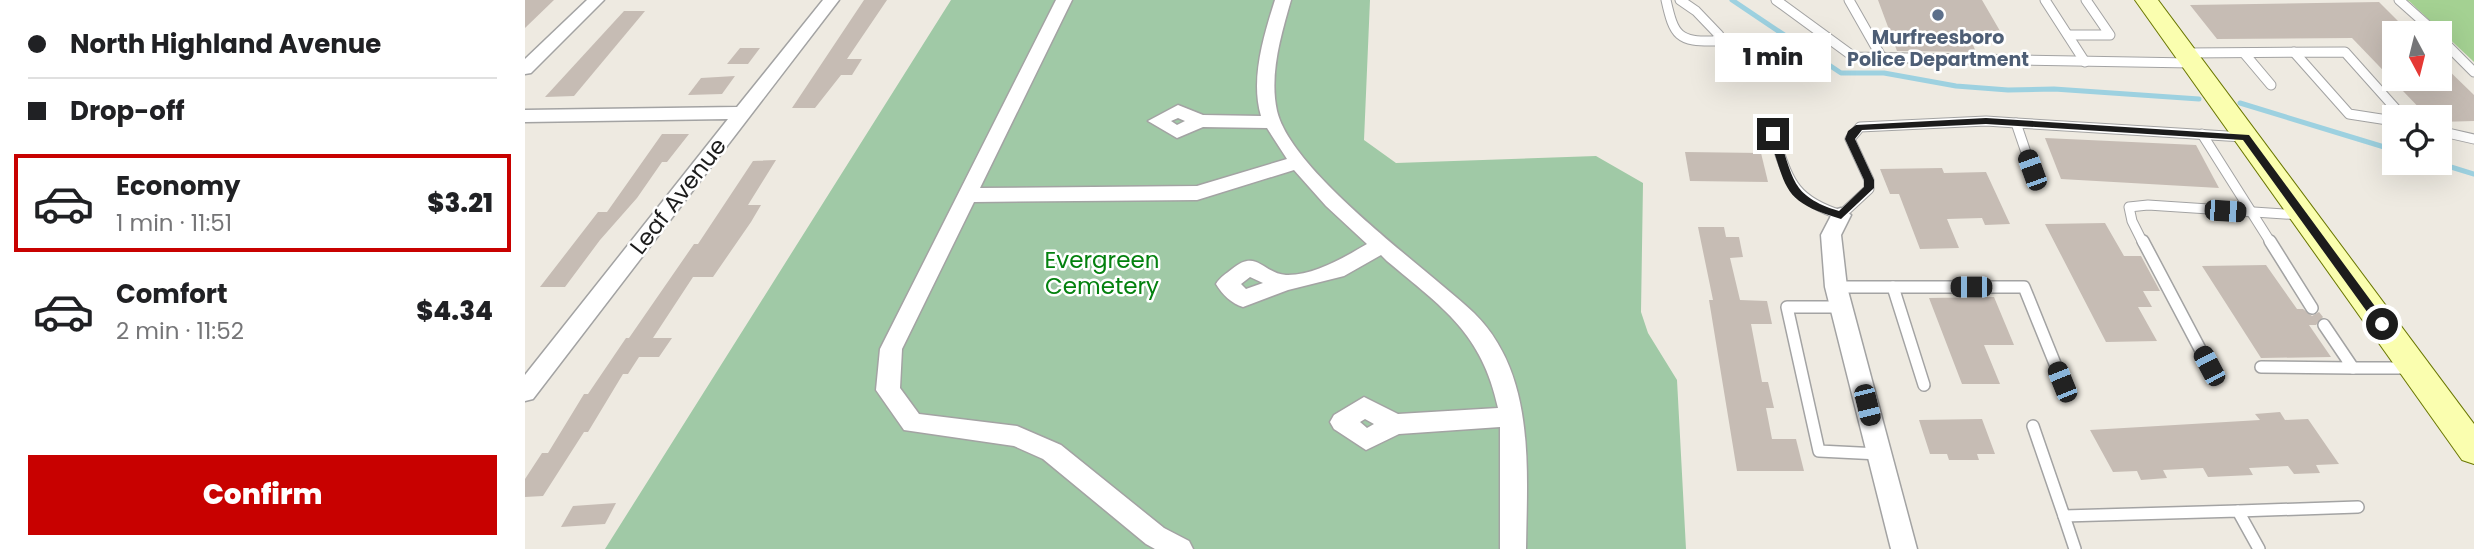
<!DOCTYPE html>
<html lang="en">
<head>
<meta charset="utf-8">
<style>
	:root { --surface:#fff; --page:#f6f6f6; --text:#202124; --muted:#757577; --line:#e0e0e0; --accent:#c80100 }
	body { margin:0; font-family:Poppins,sans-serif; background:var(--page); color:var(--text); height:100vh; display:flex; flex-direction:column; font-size:26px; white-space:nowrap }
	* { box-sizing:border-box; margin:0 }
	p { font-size:23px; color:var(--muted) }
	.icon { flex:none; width:38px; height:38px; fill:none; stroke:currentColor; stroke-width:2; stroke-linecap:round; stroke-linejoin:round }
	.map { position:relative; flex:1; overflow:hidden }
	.details { display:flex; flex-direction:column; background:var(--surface); width:525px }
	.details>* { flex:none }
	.top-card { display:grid; align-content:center; height:154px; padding:0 28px; background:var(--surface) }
	.needle { width:46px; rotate:173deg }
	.buttons { position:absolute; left:1857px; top:21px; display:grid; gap:14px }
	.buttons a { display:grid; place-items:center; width:70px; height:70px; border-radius:0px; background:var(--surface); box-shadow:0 7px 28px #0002; font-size:35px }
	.end { position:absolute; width:32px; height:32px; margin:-16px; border:9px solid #1c1c1c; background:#fff; box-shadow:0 0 0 4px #fff }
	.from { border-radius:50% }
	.bubble { position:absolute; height:49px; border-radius:0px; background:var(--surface); box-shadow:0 7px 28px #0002; font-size:23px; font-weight:800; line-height:49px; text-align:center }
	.car { position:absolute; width:21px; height:42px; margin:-21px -10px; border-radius:9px; box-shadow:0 0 5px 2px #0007; background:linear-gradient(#222 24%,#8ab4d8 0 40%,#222 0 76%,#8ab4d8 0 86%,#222 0) }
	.top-card b { display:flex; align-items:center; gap:24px; height:66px; font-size:26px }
	.top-card b+b { border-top:2px solid var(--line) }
	.top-card i { width:18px; height:18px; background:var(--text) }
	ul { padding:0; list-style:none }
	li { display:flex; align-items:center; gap:21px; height:98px; margin:0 14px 10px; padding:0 14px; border:4px solid transparent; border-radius:0px }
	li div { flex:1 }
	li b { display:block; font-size:26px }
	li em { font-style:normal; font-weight:800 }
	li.current { border-color:var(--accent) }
	li>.icon { width:63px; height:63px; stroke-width:1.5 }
	.primary-button { display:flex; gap:14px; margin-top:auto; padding:14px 28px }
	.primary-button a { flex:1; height:80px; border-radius:0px; background:var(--accent); color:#fff; font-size:28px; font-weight:800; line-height:80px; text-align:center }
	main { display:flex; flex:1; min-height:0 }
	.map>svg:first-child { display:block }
	.forest { fill:#a4d192 }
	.cemetery { fill:#a0c9a6 }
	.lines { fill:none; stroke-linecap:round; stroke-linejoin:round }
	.stream { stroke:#9dd1e0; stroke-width:5 }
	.building { fill:#c6bcb4 }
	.lane-far1-casing { stroke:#a3a3a3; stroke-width:11 }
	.lane-casing { stroke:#a3a3a3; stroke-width:14 }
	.street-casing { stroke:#a3a3a3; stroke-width:3 }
	.secondary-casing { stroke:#697600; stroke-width:2 }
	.lane-far1 { stroke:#fff; stroke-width:9 }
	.lane { stroke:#fff; stroke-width:11 }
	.street { fill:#fff; fill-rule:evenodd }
	.secondary { fill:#fafeaf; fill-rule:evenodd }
	.route { fill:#1c1c1c }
	.service-dot { fill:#5c6f8a; stroke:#fff; stroke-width:2.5 }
	.labels { text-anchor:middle; stroke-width:5; stroke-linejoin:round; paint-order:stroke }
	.far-service-label { font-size:19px; font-weight:bold; fill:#4e5e75; stroke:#fff }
	.street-label { font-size:23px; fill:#1c1c1c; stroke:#fff }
	.park-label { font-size:23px; fill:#03810e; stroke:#fff }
</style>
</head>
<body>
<main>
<section class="details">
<div class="top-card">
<b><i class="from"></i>North Highland Avenue</b>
<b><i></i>Drop-off</b>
</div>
<ul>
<li class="current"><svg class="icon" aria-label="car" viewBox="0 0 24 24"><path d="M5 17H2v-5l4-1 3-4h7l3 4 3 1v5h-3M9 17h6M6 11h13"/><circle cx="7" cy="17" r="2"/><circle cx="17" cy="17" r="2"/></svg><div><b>Economy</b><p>1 min · 11:51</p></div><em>$3.21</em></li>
<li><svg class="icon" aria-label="car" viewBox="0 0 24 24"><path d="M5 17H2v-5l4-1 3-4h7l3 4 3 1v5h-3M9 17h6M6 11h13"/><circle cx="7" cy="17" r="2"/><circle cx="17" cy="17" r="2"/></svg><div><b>Comfort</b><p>2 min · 11:52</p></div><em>$4.34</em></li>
</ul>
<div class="primary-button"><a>Confirm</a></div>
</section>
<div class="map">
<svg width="1949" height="549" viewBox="0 0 1949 549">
	<rect width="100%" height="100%" fill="#eeeae1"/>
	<path class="forest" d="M1881,0h68v62l-65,-61z"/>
	<path class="cemetery" d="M426,0h419l-6,140 32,23 200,-7 47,27 -2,129 7,21 29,47 9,169h-1081z"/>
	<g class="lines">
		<g class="stream">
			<path d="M1207,0l109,73h43l72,13 52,4 46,-1 145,10"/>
			<path d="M1715,103l154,47"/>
			<path d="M1913,163l36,11"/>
		</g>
	</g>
	<g class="building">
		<path d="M0,0h29l-29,28z"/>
		<path d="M339,0h23l-40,59h15l-10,16h-11l-26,33h-23z"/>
		<path d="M1353,0h104l18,31h-33l9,21 -79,-1z"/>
		<path d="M1854,2l31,31h-16v46h45v-18l35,34v26l-35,1v-5h-11l-76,-79 -135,1 -27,-34z"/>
		<path d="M99,11h21l-71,85 -29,1z"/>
		<path d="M215,48h20l-12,16h-21z"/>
		<path d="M210,76l-13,18 -34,1 13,-17z"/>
		<path d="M137,134h27l-22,28h-5l-25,36 -37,42 -35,47h-25l58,-75h9z"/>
		<path d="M1520,138l151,7 23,43 -158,-9z"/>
		<path d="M1160,152l76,1 7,29 -78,-1z"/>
		<path d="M251,160l-28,45h13l-10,17 -38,55h-20l-40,61h19l-13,19h-20l-11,17h-5l-35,58h-4l-41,64 -18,1v-18l17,-26h6l36,-59h4l38,-56h3l65,-94h4l55,-83z"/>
		<path d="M1417,168l2,5 42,-1 24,52 -25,1 -3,-7 -35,1 12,29 -39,1 -21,-55h-9l-10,-25z"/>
		<path d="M1580,223l19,33h17l19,35h-17l9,16h-14l19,34 -51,1 -61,-118z"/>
		<path d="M1173,227h26l2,10h13l4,20 -13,1 10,42 27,1 5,23h-21l11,58h6l6,26h-8l6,31h24l8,32h-67l-28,-171h4z"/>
		<path d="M1741,265l31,44h6l9,7 7,-4 4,5 -7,8h-7l22,32 -70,1 -59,-92z"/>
		<path d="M1469,297l20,48h-30l16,39h-38l-33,-86z"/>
		<path d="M1755,412l5,8 23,-1 31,45 -23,1 4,8 -26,1 -6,-8 -39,2 4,7 -45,2 -5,-9 -40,2 4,8 -26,2 -4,-9 -24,1 -23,-42 170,-10 -5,-6z"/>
		<path d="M1457,419l13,35h-18l2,6h-30l-2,-6h-17l-11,-34z"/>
		<path d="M91,503l-11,21 -44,3 12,-21z"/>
	</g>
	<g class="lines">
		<defs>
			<g id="lane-far1">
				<path d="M1141,0c8,36 12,42 50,41l3,-6 -23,-24 -16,-11"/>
				<path d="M1251,0l78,57 337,6"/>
				<path d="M1324,0l33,58"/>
				<path d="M1520,0l40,62"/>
				<path d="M1874,0l37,33"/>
				<path d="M1543,35h42l-24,-35"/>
				<path d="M1914,37l35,35"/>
				<path d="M1769,52l55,62 45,7"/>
				<path d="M1662,53l158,-1 58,65"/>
				<path d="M1719,53l27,32"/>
				<path d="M1914,131l35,8"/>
				<path d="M1248,134c16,46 18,65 68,81l28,-26v-9l-19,-41 10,-12 126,-6 30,2"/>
				<path d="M1677,134l69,109"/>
				<path d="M1507,170l-16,-47 227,14"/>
				<path d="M1618,243l-11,-22 -3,-14 19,-2 152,10"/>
			</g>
			<g id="lane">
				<path d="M1618,241l66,125"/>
				<path d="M1745,241l42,67"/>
				<path d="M1311,287h188l38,94"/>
				<path d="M1368,287l31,98"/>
				<path d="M1316,307h-54l32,144 60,3"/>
				<path d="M1736,367l92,1 -29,-43"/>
				<path d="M1828,368h56"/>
				<path d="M1508,426l31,90 174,-5 21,38"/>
				<path d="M1713,511l120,-4"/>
				<path d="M1539,516l11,33"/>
			</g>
			<g id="street">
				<path d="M62,0h17l-73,73 -6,1v-15z"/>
				<path d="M298,0h16l-306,399 -8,2v-26l203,-256 -203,3v-12l212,-3z"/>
				<path d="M531,0h16l-92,188 217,-2 90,-27 -20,-31 -64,-1 -26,11 -29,-17 30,-16 25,10 58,1c-11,-37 3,-81 14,-116h16c-10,35 -22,75 -14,111 15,62 148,156 197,202 62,61 53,156 52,236h-26v-122l-101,7 -33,16 -32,-21 -4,-7 4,-7 30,-18 34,17 100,-6c-16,-75 -55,-100 -111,-147l-6,-6 -37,21 -56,14 -45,17c-11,-3 -21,-13 -27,-23 4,-7 10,-10 16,-15 25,-21 30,4 54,6 27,1 59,-18 81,-31l-41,-38 -32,-36 -97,30 -223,2 -72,147 -2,39 19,26 98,12 44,19 103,83 25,13 4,8h-38l-9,-5 -103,-85 -29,-13 -110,-16 -28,-40 4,-41zM653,118l7,3 -8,4 -6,-4zM725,277l13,6 -17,6 -5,-5zM840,419l9,5 -7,4 -7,-6z"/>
				<path d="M1316,208l10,7 -10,20 6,52 70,262h-26l-66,-262 -4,-52 13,-25z"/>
			</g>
			<path id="secondary" d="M1610,0h23l316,424v40l-12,-4z"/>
		</defs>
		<use href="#lane-far1" class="lane-far1-casing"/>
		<use href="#lane" class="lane-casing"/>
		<use href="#street" class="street-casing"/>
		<use href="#secondary" class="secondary-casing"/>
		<use href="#lane-far1" class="lane-far1"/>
		<use href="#lane" class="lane"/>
		<use href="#street" class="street"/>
		<use href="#secondary" class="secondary"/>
	</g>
	<path class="route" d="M1461,118l263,17 139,189 -2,3h-8l-135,-187 -257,-16 -124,6 -7,9 19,41v8l-33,31c-61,-18 -53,-30 -73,-85l5,-3 5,3c16,44 12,62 61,77l25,-24v-7l-19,-41 3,-8 8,-6z"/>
	<circle class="service-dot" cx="1413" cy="15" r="7"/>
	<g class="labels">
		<g class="far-service-label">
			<text x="1413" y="44">Murfreesboro<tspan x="1413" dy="22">Police Department</tspan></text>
		</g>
		<g class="street-label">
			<text transform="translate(153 196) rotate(-52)" y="8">Leaf Avenue</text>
		</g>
		<g class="park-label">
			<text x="577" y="268">Evergreen<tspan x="577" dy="26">Cemetery</tspan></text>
		</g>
	</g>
</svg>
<div class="buttons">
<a><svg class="needle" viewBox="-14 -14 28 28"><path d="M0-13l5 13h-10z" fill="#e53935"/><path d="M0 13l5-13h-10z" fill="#757577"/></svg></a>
<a><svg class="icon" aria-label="locate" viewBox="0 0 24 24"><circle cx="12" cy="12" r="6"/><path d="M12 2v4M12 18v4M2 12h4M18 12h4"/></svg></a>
</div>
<i class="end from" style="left:1857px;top:324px"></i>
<i class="end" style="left:1248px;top:134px"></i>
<div class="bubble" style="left:1190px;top:33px;width:116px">1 min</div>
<i class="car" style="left:1507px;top:170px;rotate:340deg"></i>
<i class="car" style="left:1700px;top:211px;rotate:94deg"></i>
<i class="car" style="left:1446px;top:287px;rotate:270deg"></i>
<i class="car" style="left:1684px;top:366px;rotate:332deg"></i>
<i class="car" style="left:1537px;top:382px;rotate:338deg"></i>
<i class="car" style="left:1342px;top:405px;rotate:166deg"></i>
</div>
</main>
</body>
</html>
